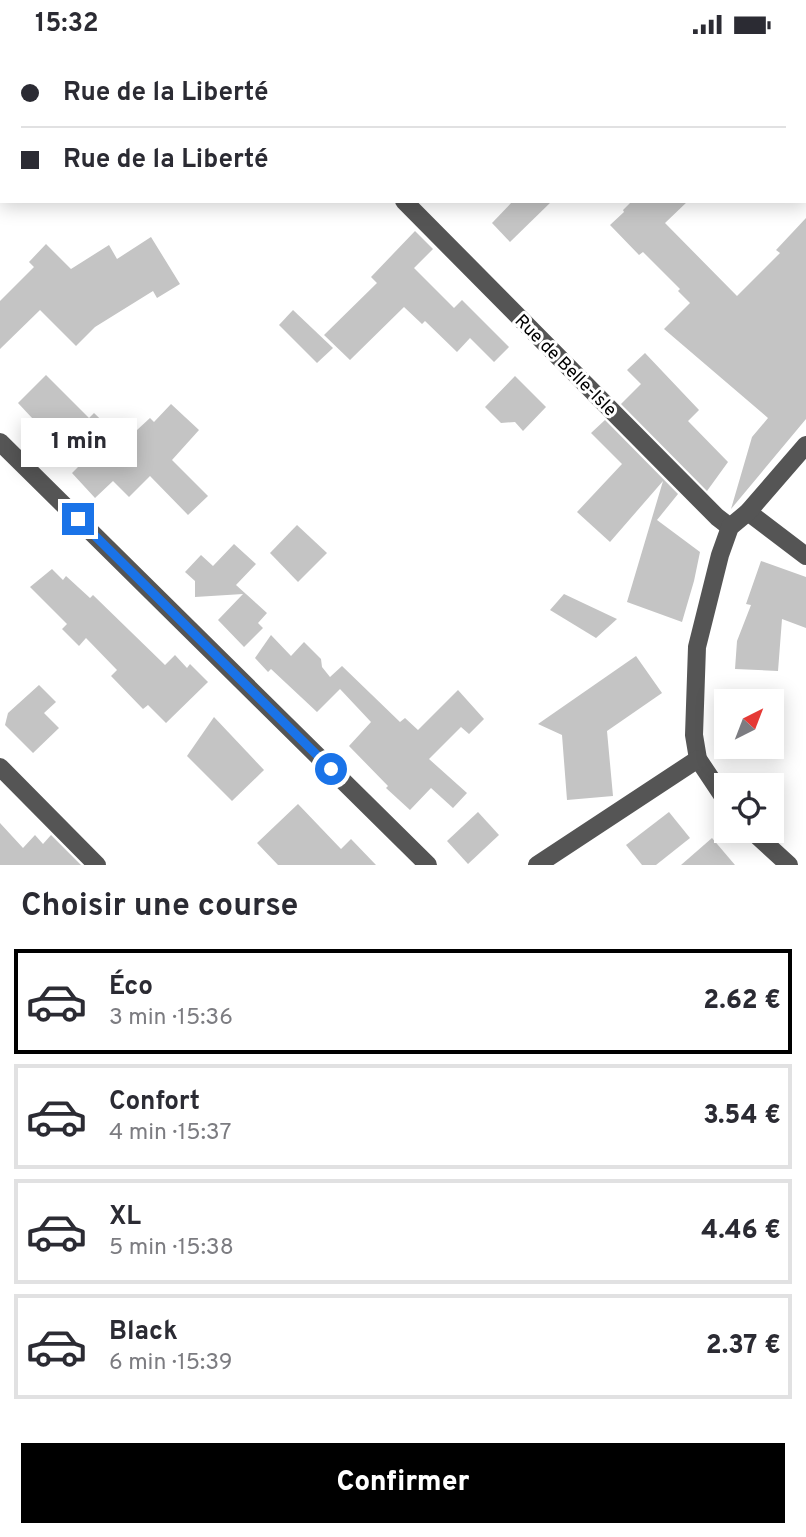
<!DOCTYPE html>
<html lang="fr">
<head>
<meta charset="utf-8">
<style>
	:root { --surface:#fff; --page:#f2f2f3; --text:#2b2b33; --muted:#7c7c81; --line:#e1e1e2; --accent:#000 }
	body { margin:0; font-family:Overpass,sans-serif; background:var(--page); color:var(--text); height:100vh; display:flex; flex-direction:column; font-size:26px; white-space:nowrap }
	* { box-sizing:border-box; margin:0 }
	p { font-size:23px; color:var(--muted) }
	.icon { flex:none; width:38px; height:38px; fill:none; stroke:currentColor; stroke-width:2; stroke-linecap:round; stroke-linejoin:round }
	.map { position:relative; height:816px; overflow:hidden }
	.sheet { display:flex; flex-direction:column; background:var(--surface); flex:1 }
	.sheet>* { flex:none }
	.guide { position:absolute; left:0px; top:0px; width:807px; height:154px; box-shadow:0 4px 18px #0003; display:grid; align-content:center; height:154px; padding:0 21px; background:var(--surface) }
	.needle { width:46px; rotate:42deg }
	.buttons { position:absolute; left:714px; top:640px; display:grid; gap:14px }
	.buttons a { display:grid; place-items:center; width:70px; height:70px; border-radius:0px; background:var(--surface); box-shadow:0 4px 18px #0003; font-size:35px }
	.end { position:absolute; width:32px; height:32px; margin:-16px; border:9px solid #1a73e8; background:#fff; box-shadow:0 0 0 4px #fff }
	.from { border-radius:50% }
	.bubble { position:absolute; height:49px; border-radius:0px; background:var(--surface); box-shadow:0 4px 18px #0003; font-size:23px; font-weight:800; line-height:49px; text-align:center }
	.guide b { display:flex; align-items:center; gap:24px; height:66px; font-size:26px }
	.guide b+b { border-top:2px solid var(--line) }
	.guide i { width:18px; height:18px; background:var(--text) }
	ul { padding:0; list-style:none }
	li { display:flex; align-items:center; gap:21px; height:105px; margin:0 14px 10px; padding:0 7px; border:4px solid var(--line); border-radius:0px }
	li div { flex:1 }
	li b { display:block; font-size:26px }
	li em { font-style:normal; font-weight:800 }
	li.active { border-color:var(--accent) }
	li>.icon { width:63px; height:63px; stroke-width:1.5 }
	h2 { padding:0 21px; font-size:32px; line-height:84px }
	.primary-button { display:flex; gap:14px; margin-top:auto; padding:14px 21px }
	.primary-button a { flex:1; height:80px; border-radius:0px; background:var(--accent); color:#fff; font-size:28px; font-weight:800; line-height:80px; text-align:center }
	.status { display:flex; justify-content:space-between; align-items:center; height:49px; padding:0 35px; background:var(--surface); direction:ltr }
	.status svg { height:19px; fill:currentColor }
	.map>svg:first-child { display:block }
	.green { fill:#dcdcdc }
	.building { fill:#c4c4c4 }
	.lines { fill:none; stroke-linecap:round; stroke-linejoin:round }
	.minor { stroke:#555; stroke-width:18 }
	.route { stroke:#1a73e8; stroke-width:9 }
	.labels { text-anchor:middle; stroke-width:6; stroke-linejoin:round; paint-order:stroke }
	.street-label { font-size:18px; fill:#000; stroke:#fff }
</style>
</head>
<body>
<div class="status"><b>15:32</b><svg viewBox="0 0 49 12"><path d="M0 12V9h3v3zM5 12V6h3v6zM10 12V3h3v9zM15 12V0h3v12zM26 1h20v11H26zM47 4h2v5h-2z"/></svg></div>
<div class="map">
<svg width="806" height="816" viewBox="0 0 806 816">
	<rect width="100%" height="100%" fill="#fff"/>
	<path class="green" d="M534,0h272v74l-1,1v-73h-268z"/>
	<g class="building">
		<path d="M513,152h39l-42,41 -18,-19z"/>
		<path d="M632,152h56l-23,22 72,73 43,-43 -4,-3 30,-32v201l-75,90 21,-72 16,-19 -104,-89 26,-26 -12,-12 2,-2 -37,-37 -4,3 -29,-30 14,-13 -1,-2z"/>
		<path d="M415,182l18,18 -19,19 40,40 8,-8 47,47 -15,15 -24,-24 -13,14 -32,-31 -3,3 -18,-17 -54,53 -26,-25 53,-52 -6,-6z"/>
		<path d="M151,188l29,47 -23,14 -4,-7 -58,36 -19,19 -36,-36 -40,39v-48l34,-34 -5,-5 17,-18 25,25 38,-24 8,14z"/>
		<path d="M293,261l40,38 -16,15 -38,-38z"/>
		<path d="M645,304l54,57 -11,11 40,41 -21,29 -86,-87 20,-20 -14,-14z"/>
		<path d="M46,326l43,43 5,-5 30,29 26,-24 4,4 17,-18 28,26 -27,30 36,36 -20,19 -38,-39 -21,21 -16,-16 -18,17 -23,-25 6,-6 -60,-64z"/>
		<path d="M515,327l31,31 -23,24 -8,-9 -14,1 -16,-16z"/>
		<path d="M605,371l73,74 -21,26 43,32 -6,29 -12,41 -55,-20 36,-121 -53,61 -33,-30 45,-48 -31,-31z"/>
		<path d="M297,476l30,28 -29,29 -28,-29z"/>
		<path d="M234,495l22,20 -20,21 31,28 -9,10 5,5 -19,19 -26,-27 25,-26 -48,3v-16l-10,-9 16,-17 12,11z"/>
		<path d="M761,512l45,16v51l-24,-9 -4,52 -43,-2 2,-28 14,-36 -5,-1z"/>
		<path d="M52,520l11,11 3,-4 24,22 3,-3 72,70 10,-10 12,13 3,-4 18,18 -42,41 -18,-18 -5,4 -32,-33 6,-6 -31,-32 -7,8 -17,-17 5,-5 -37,-37z"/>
		<path d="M564,545l53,25 -21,19 -46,-28z"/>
		<path d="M271,586l20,21 13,-14 17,17 1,8 8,10 12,-11 58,56 5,-4 13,12 40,-40 26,29 -15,15 -8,-7 -32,32 38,34 -14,15 -22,-20 -21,22 -24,-22 2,-2 -39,-40 22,-24 -31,-33 -23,23 -46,-43 -3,3 -13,-14z"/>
		<path d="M636,607l26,37 -55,38 6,65 -46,4 -5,-65 -24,-11z"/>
		<path d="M39,636l17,17 -12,11 15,15 -26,25 -28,-28 3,-12z"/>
		<path d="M214,668l50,53 -32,31 -45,-45z"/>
		<path d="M298,755l43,45 10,-10 25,26h-98l-21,-22z"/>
		<path d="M478,763l21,23 -31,29 -21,-23z"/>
		<path d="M669,763l21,26 -34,27h-14l-16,-20z"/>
		<path d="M0,774l23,25 12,-13 8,9 8,-9 30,30h-81z"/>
		<path d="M712,789l23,27h-54z"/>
	</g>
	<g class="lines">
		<g class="minor">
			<path d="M253,0l2,2"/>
			<path d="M404,152l313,316 13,10"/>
			<path d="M0,393l428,423"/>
			<path d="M748,463l58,44"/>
			<path d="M0,718l97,98"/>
			<path d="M726,752l-28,-42 -4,-24 3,-88 23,-92 10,-28 18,-15 58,-67"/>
			<path d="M752,782l37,34"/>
			<path d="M537,816l161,-106"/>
		</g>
	</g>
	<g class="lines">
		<path class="route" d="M78,470l253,250"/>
	</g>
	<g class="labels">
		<g class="street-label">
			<text transform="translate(566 316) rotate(45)" y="6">Rue de Belle-Isle</text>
		</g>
	</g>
</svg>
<div class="buttons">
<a><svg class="needle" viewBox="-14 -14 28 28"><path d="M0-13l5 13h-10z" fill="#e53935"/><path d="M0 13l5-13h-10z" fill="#7c7c81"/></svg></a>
<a><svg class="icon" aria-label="locate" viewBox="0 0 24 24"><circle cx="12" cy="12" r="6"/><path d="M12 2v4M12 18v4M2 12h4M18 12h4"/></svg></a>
</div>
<i class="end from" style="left:331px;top:720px"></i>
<i class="end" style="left:78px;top:470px"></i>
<div class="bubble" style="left:21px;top:369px;width:116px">1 min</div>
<div class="guide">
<b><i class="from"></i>Rue de la Liberté</b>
<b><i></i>Rue de la Liberté</b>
</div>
</div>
<section class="sheet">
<h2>Choisir une course</h2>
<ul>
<li class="active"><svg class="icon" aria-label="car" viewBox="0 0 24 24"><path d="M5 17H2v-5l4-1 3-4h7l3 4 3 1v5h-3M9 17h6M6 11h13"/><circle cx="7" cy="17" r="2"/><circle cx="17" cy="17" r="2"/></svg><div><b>Éco</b><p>3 min · 15:36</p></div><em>2.62 €</em></li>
<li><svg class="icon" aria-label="car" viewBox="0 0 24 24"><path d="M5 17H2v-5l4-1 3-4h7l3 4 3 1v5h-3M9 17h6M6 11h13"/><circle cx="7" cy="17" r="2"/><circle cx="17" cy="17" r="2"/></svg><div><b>Confort</b><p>4 min · 15:37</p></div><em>3.54 €</em></li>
<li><svg class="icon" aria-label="car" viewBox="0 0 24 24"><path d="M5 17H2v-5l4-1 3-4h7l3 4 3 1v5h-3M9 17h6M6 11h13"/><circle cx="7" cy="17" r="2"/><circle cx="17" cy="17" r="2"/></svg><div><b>XL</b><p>5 min · 15:38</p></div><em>4.46 €</em></li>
<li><svg class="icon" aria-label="car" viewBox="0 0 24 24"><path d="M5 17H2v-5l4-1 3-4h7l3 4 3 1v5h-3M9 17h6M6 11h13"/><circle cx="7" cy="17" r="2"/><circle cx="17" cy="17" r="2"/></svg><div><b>Black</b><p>6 min · 15:39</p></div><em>2.37 €</em></li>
</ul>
<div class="primary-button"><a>Confirmer</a></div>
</section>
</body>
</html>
